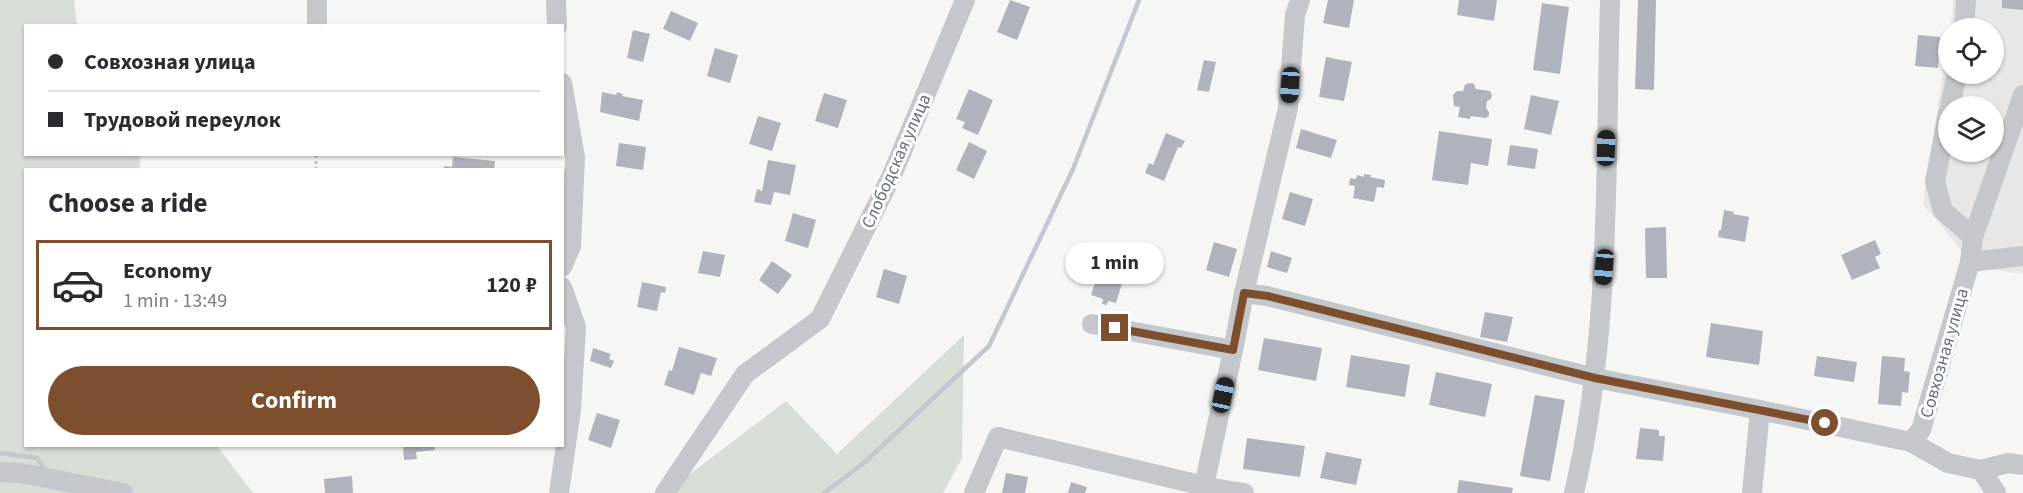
<!DOCTYPE html>
<html lang="en">
<head>
<meta charset="utf-8">
<style>
	:root { --surface:#fff; --page:#f2f2f3; --text:#2b2b33; --muted:#7c7c81; --line:#e1e1e2; --accent:#7e4f2e }
	body { margin:0; font-family:"Source Sans 3",sans-serif; background:var(--page); color:var(--text); height:100vh; display:flex; flex-direction:column; font-size:22px; white-space:nowrap }
	* { box-sizing:border-box; margin:0 }
	p { font-size:20px; color:var(--muted) }
	.icon { flex:none; width:33px; height:33px; fill:none; stroke:currentColor; stroke-width:2; stroke-linecap:round; stroke-linejoin:round }
	.map { position:relative; flex:1; overflow:hidden }
	.details { position:absolute; left:24px; top:168px; width:540px; height:279px; display:flex; flex-direction:column; background:var(--surface); border-radius:0px; box-shadow:0 2px 4px #0004 }
	.details>* { flex:none }
	.hud { position:absolute; left:24px; top:24px; width:540px; height:132px; border-radius:0px; box-shadow:0 2px 4px #0004; display:grid; align-content:center; height:132px; padding:0 24px; background:var(--surface) }
	.fabs { position:absolute; left:1938px; top:18px; display:grid; gap:12px }
	.fabs a { display:grid; place-items:center; width:66px; height:66px; border-radius:50%; background:var(--surface); box-shadow:0 2px 4px #0004; font-size:30px }
	.end { position:absolute; width:27px; height:27px; margin:-14px; border:8px solid #7e4f2e; background:#fff; box-shadow:0 0 0 3px #fff }
	.from { border-radius:50% }
	.bubble { position:absolute; height:42px; border-radius:21px; background:var(--surface); box-shadow:0 2px 4px #0004; font-size:20px; font-weight:700; line-height:42px; text-align:center }
	.car { position:absolute; width:18px; height:36px; margin:-18px -9px; border-radius:8px; box-shadow:0 0 4px 2px #0007; background:linear-gradient(#222 24%,#8ab4d8 0 40%,#222 0 76%,#8ab4d8 0 86%,#222 0) }
	.hud b { display:flex; align-items:center; gap:21px; height:57px; font-size:22px }
	.hud b+b { border-top:2px solid var(--line) }
	.hud i { width:15px; height:15px; background:var(--text) }
	ul { padding:0; list-style:none }
	li { display:flex; align-items:center; gap:18px; height:90px; margin:0 12px 9px; padding:0 12px; border:3px solid transparent; border-radius:0px }
	li div { flex:1 }
	li b { display:block; font-size:22px }
	li em { font-style:normal; font-weight:700 }
	li.selected { border-color:var(--accent) }
	li>.icon { width:54px; height:54px; stroke-width:1.5 }
	h2 { padding:0 24px; font-size:27px; line-height:72px }
	.cta { display:flex; gap:12px; margin-top:auto; padding:12px 24px }
	.cta a { flex:1; height:69px; border-radius:36px; background:var(--accent); color:#fff; font-size:24px; font-weight:700; line-height:69px; text-align:center }
	.map>svg:first-child { display:block }
	.built { fill:#e7e7e7; fill-rule:evenodd }
	.green { fill:#d6ded5 }
	.lines { fill:none; stroke-linecap:round; stroke-linejoin:round }
	.stream { stroke:#c2c8d0; stroke-width:4.5 }
	.building { fill:#afb4bc }
	.path { stroke:#bebfc2; stroke-width:3; stroke-dasharray:3 3; stroke-linecap:butt }
	.minor { stroke:#c4c7cb; stroke-width:20 }
	.route { stroke:#7e4f2e; stroke-width:8 }
	.labels { text-anchor:middle; stroke-width:6; stroke-linejoin:round; paint-order:stroke }
	.street-label { font-size:18px; fill:#667085; stroke:#fff }
</style>
</head>
<body>
<div class="map">
<svg width="2023" height="493" viewBox="0 0 2023 493">
	<rect width="100%" height="100%" fill="#f6f7f4"/>
	<path class="built" d="M1954,0h69v274l-48,-7 -52,-63 25,-166v36h46v-46h-44zM1948,106h46v46h-46z"/>
	<g class="green">
		<path d="M0,0h74l3,25 -51,1v128l115,1 -2,14 -113,1v276h191l36,47h-253z"/>
		<path d="M964,335l-2,123 -19,35h-278l121,-92 51,53z"/>
	</g>
	<g class="lines">
		<g class="stream">
			<path d="M0,453l37,5 9,14"/>
			<path d="M824,493l41,-31 124,-116 84,-177 66,-169"/>
		</g>
	</g>
	<g class="building">
		<path d="M1010,0l20,7 -13,33 -20,-8z"/>
		<path d="M1328,0h26l-5,28 -26,-5z"/>
		<path d="M1459,0h38l-3,21 -37,-6z"/>
		<path d="M1638,0h18l-2,90 -19,-1z"/>
		<path d="M2002,0h21v10l-21,-2z"/>
		<path d="M1542,3l27,4 -9,67 -27,-4z"/>
		<path d="M671,11l27,12 -8,18 -27,-12z"/>
		<path d="M633,30l17,4 -7,28 -16,-4z"/>
		<path d="M1918,35l22,2 -2,31 -23,-2z"/>
		<path d="M715,48l23,7 -8,28 -23,-7z"/>
		<path d="M1326,57l26,5 -8,39 -25,-4z"/>
		<path d="M1204,60l12,2 -7,30 -12,-2z"/>
		<path d="M1469,83l5,1 2,5 14,2 2,4 -1,4 -4,2 -1,7 3,4v4l-4,2 -14,-2 -1,3 -12,-2 2,-10 -6,-1 -1,-11 4,-4h6l2,-6z"/>
		<path d="M969,89l24,11 -15,35 -16,-7 3,-6 -9,-3z"/>
		<path d="M602,92l14,3 1,-3 6,2 -1,2 21,4 -4,21 -39,-9z"/>
		<path d="M824,93l23,7 -9,28 -23,-7z"/>
		<path d="M1531,95l28,6 -8,34 -27,-6z"/>
		<path d="M758,116l23,7 -9,28 -23,-7z"/>
		<path d="M1301,129l36,11 -6,18 -35,-10z"/>
		<path d="M1439,131l53,8 -4,27 -17,-3 -3,22 -36,-5z"/>
		<path d="M1166,133l19,8 -4,7 -3,-1 -14,34 -19,-8 4,-10 4,2z"/>
		<path d="M969,142l18,9 -13,28 -18,-9z"/>
		<path d="M619,143l27,4 -3,23 -27,-4z"/>
		<path d="M1510,145l28,4 -3,20 -28,-4z"/>
		<path d="M453,157l42,4 -1,9h-51l1,-4 8,1z"/>
		<path d="M768,160l28,5 -6,30 -16,-3 -3,13 -17,-3 3,-13 5,2z"/>
		<path d="M1364,174l7,1 -1,2 15,3 -1,8 -7,-1 -3,15 -21,-4 2,-12 -6,-1 1,-7 6,1 1,-4 7,2z"/>
		<path d="M1290,192l23,7 -8,27 -23,-7z"/>
		<path d="M1724,210l10,2 -1,2 16,3 -4,25 -27,-5 1,-7h2z"/>
		<path d="M793,213l23,7 -8,28 -23,-7z"/>
		<path d="M1666,227l1,51h-21l-1,-50z"/>
		<path d="M1875,240l6,14 -6,3 5,11 -28,12 -11,-25z"/>
		<path d="M1214,242l23,7 -8,28 -23,-7z"/>
		<path d="M703,251l22,4 -5,22 -22,-4z"/>
		<path d="M1271,251l21,7 -5,15 -20,-6z"/>
		<path d="M772,261l20,14 -14,19 -19,-14z"/>
		<path d="M884,269l23,7 -8,28 -23,-7z"/>
		<path d="M1103,272l7,1 -1,3 14,4 -7,23 -8,-2 -1,4 -5,-1 1,-5 -12,-4 7,-22 5,1z"/>
		<path d="M642,282l24,5 -1,6 -4,-1 -4,19 -20,-4z"/>
		<path d="M1485,312l28,5 -6,25 -27,-5z"/>
		<path d="M1711,323l52,8 -4,34 -53,-8z"/>
		<path d="M1264,338l58,10 -6,33 -58,-11z"/>
		<path d="M679,347l38,11 -6,18 -10,-3 -7,22 -30,-10 5,-15 3,1z"/>
		<path d="M593,348l18,6 -2,5 5,2 -3,7 -21,-7z"/>
		<path d="M1351,355l59,10 -5,32 -59,-10z"/>
		<path d="M1817,356l40,6 -3,20 -40,-6z"/>
		<path d="M1882,356l23,2 -1,13 6,1 -2,21 -6,-1 -1,14 -23,-2z"/>
		<path d="M1436,372l56,12 -7,33 -56,-12z"/>
		<path d="M1535,395l30,5 -15,81 -30,-5z"/>
		<path d="M597,413l23,7 -9,28 -23,-8z"/>
		<path d="M1640,428l19,2v6h6l-2,25 -27,-2z"/>
		<path d="M1247,438l58,8 -5,31 -57,-8z"/>
		<path d="M403,446h32v4l-19,2 1,7 -13,1z"/>
		<path d="M1326,452l36,7 -6,26 -36,-7z"/>
		<path d="M1006,473l22,4 -3,16h-23z"/>
		<path d="M352,476l1,17h-28l-1,-14z"/>
		<path d="M1459,480l54,8 -1,5h-55z"/>
		<path d="M1071,482l16,5 -2,6h-17z"/>
	</g>
	<g class="lines">
		<path class="path" d="M316,170v-16"/>
		<g class="minor">
			<path d="M317,0v26"/>
			<path d="M556,0l1,26"/>
			<path d="M1964,28l2,-28"/>
			<path d="M562,83l13,74 -4,89 -9,21"/>
			<path d="M1950,106l7,-32"/>
			<path d="M1948,114l-13,68 8,29 30,26 -3,25"/>
			<path d="M1973,237l50,-142"/>
			<path d="M1244,293l44,-185 7,-93 5,-15"/>
			<path d="M1092,324l141,26 11,-57 23,3 328,82 165,32 151,32 10,-12 49,-168 53,-6"/>
			<path d="M1911,442l37,21 33,7 27,-7 15,2"/>
			<path d="M1981,470l15,23"/>
			<path d="M0,472l21,1 102,20"/>
			<path d="M1204,486l29,-136"/>
			<path d="M559,493l12,-83 5,-83 -14,-40"/>
			<path d="M665,493l80,-119 75,-55 72,-144 73,-175"/>
			<path d="M974,493l24,-56 215,51 31,5"/>
			<path d="M1574,493c38,-161 31,-329 36,-493"/>
			<path d="M1752,493l8,-83"/>
		</g>
	</g>
	<g class="lines">
		<path class="route" d="M1115,328l118,22 11,-57 24,3 327,82 230,45"/>
	</g>
	<g class="labels">
		<g class="street-label">
			<text transform="translate(896 161) rotate(-66)" y="6">Слободская улица</text>
			<text transform="translate(1944 353) rotate(-74)" y="6">Совхозная улица</text>
		</g>
	</g>
</svg>
<div class="fabs">
<a><svg class="icon" aria-label="locate" viewBox="0 0 24 24"><circle cx="12" cy="12" r="6"/><path d="M12 2v4M12 18v4M2 12h4M18 12h4"/></svg></a>
<a><svg class="icon" aria-label="layers" viewBox="0 0 24 24"><path d="M12 4l9 5-9 5-9-5zM3 14l9 5 9-5"/></svg></a>
</div>
<i class="end from" style="left:1825px;top:423px"></i>
<i class="end" style="left:1115px;top:328px"></i>
<div class="bubble" style="left:1065px;top:242px;width:99px">1 min</div>
<i class="car" style="left:1290px;top:85px;rotate:184deg"></i>
<i class="car" style="left:1606px;top:148px;rotate:2deg"></i>
<i class="car" style="left:1604px;top:267px;rotate:185deg"></i>
<i class="car" style="left:1223px;top:395px;rotate:12deg"></i>
<div class="hud">
<b><i class="from"></i>Совхозная улица</b>
<b><i></i>Трудовой переулок</b>
</div>
<section class="details">
<h2>Choose a ride</h2>
<ul>
<li class="selected"><svg class="icon" aria-label="car" viewBox="0 0 24 24"><path d="M5 17H2v-5l4-1 3-4h7l3 4 3 1v5h-3M9 17h6M6 11h13"/><circle cx="7" cy="17" r="2"/><circle cx="17" cy="17" r="2"/></svg><div><b>Economy</b><p>1 min · 13:49</p></div><em>120 ₽</em></li>
</ul>
<div class="cta"><a>Confirm</a></div>
</section>
</div>
</body>
</html>
